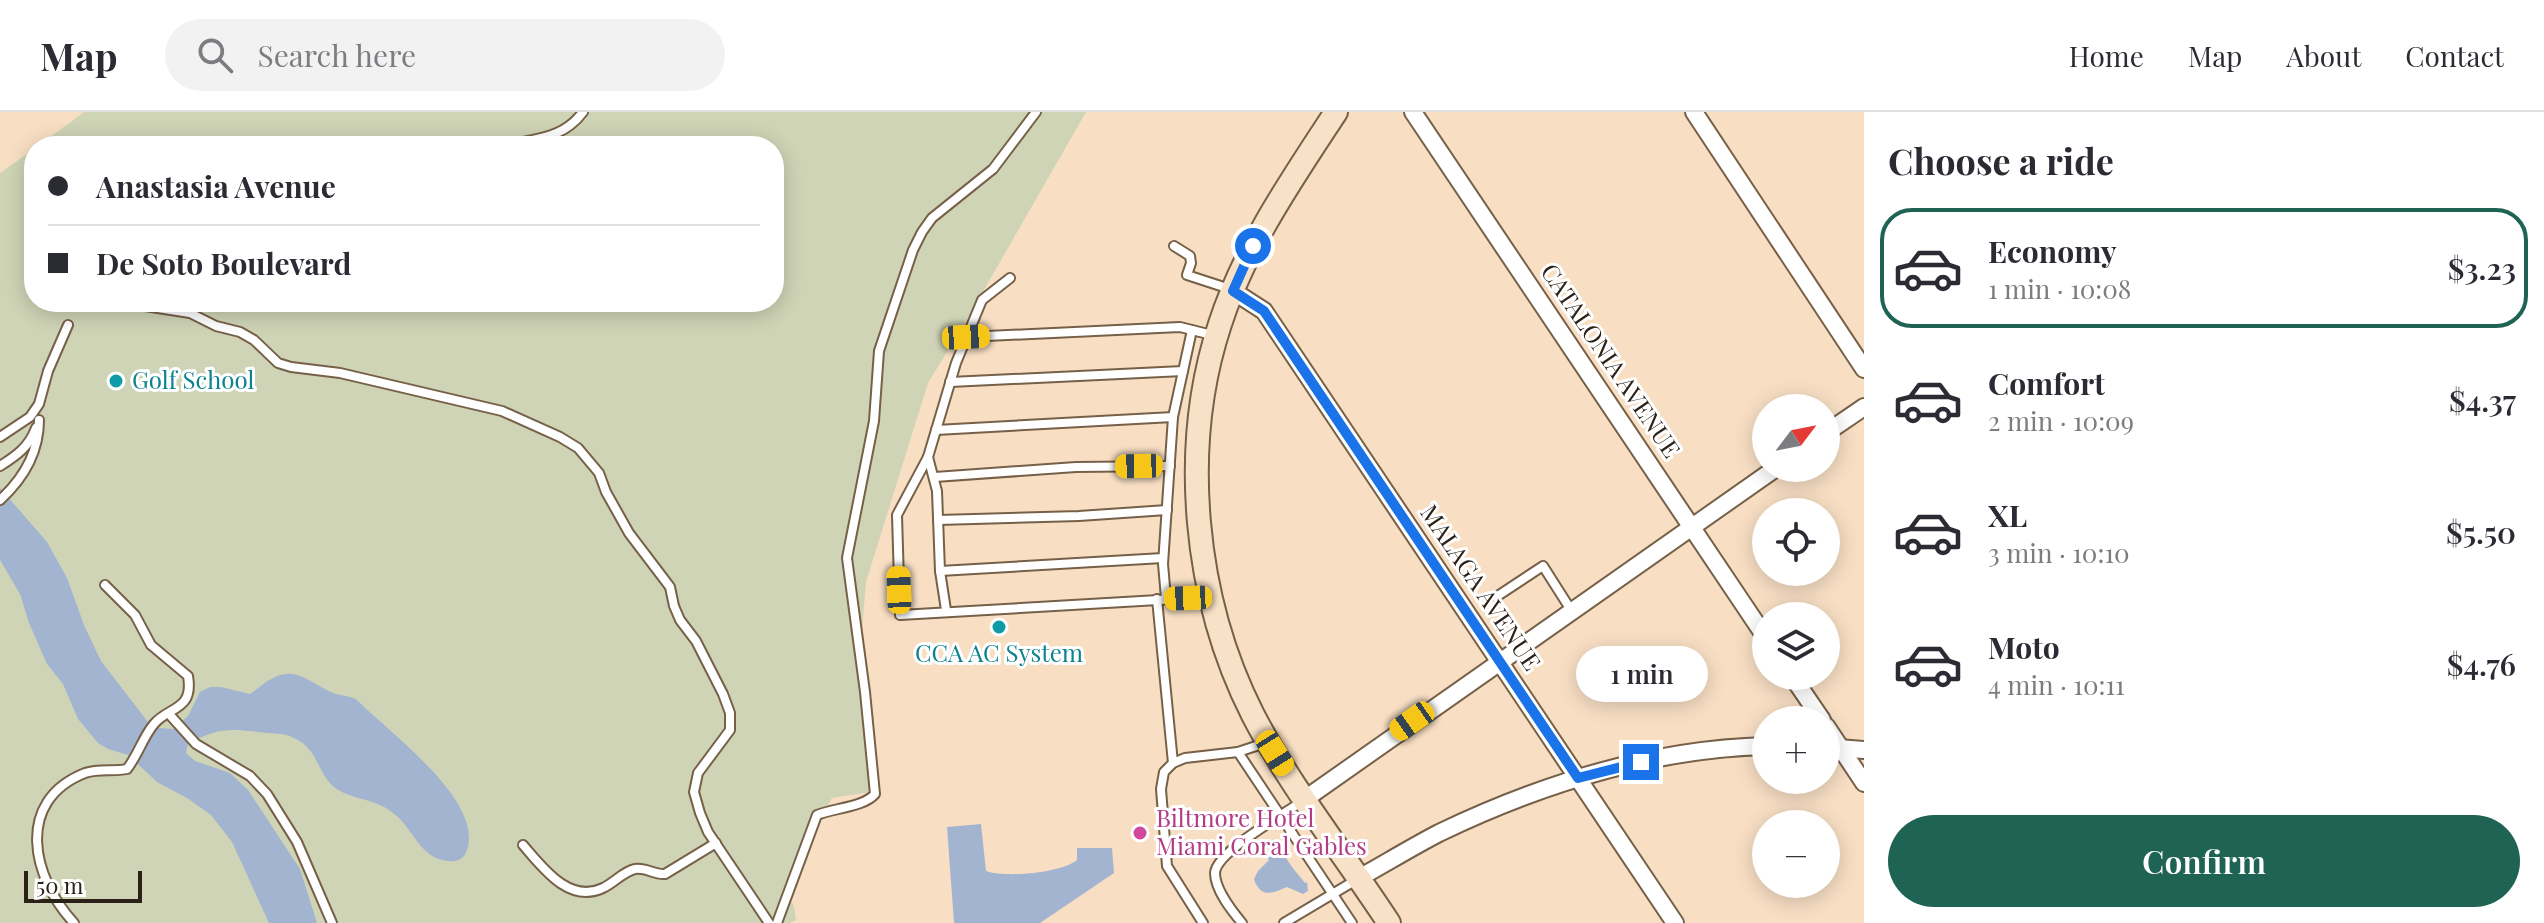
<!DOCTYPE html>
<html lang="en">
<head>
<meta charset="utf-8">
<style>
	:root { --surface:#fff; --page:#f2f2f3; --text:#2b2b33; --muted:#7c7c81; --line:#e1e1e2; --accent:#1e6354 }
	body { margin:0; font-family:"Playfair Display",serif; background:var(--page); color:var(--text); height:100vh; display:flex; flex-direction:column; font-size:30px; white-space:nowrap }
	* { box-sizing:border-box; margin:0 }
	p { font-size:26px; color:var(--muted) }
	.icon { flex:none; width:44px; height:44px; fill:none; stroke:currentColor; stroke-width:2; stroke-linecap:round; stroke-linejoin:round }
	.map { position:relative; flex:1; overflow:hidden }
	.panel { display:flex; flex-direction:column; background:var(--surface); width:680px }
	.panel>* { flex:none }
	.top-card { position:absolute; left:24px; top:24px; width:760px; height:176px; border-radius:32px; box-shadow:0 4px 20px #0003; display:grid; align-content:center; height:176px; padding:0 24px; background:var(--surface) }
	.needle { width:52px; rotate:58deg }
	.controls { position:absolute; left:1752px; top:282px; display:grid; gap:16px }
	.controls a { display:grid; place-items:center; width:88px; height:88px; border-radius:50%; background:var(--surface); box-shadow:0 4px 20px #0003; font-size:40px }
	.scale { position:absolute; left:24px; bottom:20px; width:118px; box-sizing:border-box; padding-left:8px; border:4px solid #2a2117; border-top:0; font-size:22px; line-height:28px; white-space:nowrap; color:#2a2117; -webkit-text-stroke:6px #fff; paint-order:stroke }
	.end { position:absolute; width:36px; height:36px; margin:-18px; border:10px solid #1a73e8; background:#fff; box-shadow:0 0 0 4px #fff }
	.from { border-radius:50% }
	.bubble { position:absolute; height:56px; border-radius:28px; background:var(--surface); box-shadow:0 4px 20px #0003; font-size:26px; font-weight:600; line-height:56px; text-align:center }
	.car { position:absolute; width:24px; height:48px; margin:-24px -12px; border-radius:10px; box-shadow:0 0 6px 2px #0007; background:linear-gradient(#f5c518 24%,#345 0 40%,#f5c518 0 76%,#345 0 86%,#f5c518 0) }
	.top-card b { display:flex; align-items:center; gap:28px; height:76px; font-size:30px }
	.top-card b+b { border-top:2px solid var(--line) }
	.top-card i { width:20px; height:20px; background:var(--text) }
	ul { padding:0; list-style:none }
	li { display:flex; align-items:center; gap:24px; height:120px; margin:0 16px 12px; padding:0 8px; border:4px solid transparent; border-radius:32px }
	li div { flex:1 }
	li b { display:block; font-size:30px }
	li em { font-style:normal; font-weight:600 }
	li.active { border-color:var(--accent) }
	li>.icon { width:72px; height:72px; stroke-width:1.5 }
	h2 { padding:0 24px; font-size:36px; line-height:96px }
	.button { display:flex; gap:16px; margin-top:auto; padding:16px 24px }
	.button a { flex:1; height:92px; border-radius:48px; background:var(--accent); color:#fff; font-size:32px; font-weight:600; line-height:92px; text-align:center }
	header { display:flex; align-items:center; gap:48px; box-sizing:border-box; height:112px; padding:0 40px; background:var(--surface); border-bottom:2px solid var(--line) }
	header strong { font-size:38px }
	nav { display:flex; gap:44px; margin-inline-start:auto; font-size:28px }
	.search { width:560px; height:72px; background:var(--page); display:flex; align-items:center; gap:20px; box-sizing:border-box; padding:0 28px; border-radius:44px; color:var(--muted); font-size:30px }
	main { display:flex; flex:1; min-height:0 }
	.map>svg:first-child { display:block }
	.green { fill:#cfd4b6 }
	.water { fill:#a3b4d0 }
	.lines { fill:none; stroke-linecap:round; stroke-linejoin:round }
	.lane-casing { stroke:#766048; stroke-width:12 }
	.street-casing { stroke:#766048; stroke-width:20 }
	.secondary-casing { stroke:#766048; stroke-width:26 }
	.lane { stroke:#fff; stroke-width:8 }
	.street { stroke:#fff; stroke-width:16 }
	.secondary { stroke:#f8e2c7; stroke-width:22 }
	.route { stroke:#1a73e8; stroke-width:10 }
	.culture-dot { fill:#0f9aa8; stroke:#fff; stroke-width:3 }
	.hotel-dot { fill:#d1479c; stroke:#fff; stroke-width:3 }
	.labels { text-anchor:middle; stroke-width:6; stroke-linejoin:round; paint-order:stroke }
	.street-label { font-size:24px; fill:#2a2117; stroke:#fff }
	.culture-label { font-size:24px; fill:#0d838f; stroke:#fff; text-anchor:start }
	.hotel-label { font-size:24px; fill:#b23c85; stroke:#fff; text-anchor:start }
</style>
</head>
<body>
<header>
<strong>Map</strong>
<div class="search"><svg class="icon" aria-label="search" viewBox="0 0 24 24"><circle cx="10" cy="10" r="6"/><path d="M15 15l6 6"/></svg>Search here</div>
<nav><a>Home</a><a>Map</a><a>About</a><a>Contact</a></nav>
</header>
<main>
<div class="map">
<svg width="1864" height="811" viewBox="0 0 1864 811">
	<rect width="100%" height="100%" fill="#f8dfc4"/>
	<path class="green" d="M84,0h1002l-117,204 -41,67 -62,199 -7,85 11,125 -38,6 -7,12 -34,92 3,4 2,14 -6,3h-790v-750l34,-24v153h740v-156h-736z"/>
	<g class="water">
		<path d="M0,376l47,54 20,36 17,47 17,36 47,61 11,6 14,1 15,-13 12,-24 10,-5h11l29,7c7,-4 13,-11 21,-15 24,-14 38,3 60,13 8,4 16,3 25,7 31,32 128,101 111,151 -3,9 -9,12 -18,11 -25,-1 -34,-26 -49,-42 -4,-4 -9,-8 -14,-11 -15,-9 -38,-10 -51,-20 -19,-16 -16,-39 -41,-50 -12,-6 -24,-4 -36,-6 -32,-4 -40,-3 -70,11l-2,10 9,8 35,12 18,17 52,79 17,54h-48l-37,-81 -21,-27 -24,-17 -30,-16 -29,-27 -20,-6 -10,-6 -20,-24 -15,-35 -16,-20 -18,-41 -9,-29 -20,-34z"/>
		<path d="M981,712l5,47c20,7 75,2 91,-11v-12h35l2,25 -74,50h-86l-7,-96z"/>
		<path d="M1274,727l8,6c2,15 13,25 23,38l2,-1 1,9 -5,3 -16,-7c-15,7 -27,11 -33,-8l4,-8 11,-11 -2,-3 4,-8 -2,-6z"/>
	</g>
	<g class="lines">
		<defs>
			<g id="lane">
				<path d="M504,34c31,-8 58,-6 79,-34"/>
				<path d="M1174,134l16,10 1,7 -4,12 46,15"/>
				<path d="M1010,166l-28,22 -26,63 -28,94 -31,58 3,100 310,-18"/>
				<path d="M137,190l8,4 45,7 26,13 24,6 14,8 24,23 13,4 49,6 162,38 58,26 18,11 21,25 7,19 23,41 41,54 4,19 6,14 16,21 27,53 7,19v17l-32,43 -4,19 6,21 8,19 61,91"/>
				<path d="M966,225l214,-10 36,9"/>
				<path d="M950,270l233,-11"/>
				<path d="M936,318l237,-13"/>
				<path d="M0,325l30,-20 9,-13 9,-33 20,-46"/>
				<path d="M928,345l9,34 3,80 6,39"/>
				<path d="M0,354c16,-10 29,-19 36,-38"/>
				<path d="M935,365l141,-10 94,-1"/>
				<path d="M0,388c23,-21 39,-48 39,-80"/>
				<path d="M938,408l141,-4 88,-6"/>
				<path d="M940,459l223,-13"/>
				<path d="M1496,485l47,-31 28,44"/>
				<path d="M1166,486l-3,-34 10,-147 19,-87"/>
				<path d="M1157,487l16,164"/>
				<path d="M169,602l27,30 54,32 17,18 30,48 35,81"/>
				<path d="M1238,640l114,171"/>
				<path d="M523,733c20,23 46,59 80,43 11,-5 21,-17 32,-19 11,-2 19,6 30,5l51,-31"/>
				<path d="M74,811c-42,-45 -60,-122 11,-150 15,-5 28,-1 42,-4 11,-14 16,-32 27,-45 15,-18 40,-13 34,-48l-37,-31 -16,-30 -30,-30"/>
				<path d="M777,811l40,-108c17,-7 47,-8 58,-21l-10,-102 -18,-134 27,-137 5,-70 34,-101 9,-18 10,-14 61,-49 43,-57"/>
				<path d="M1203,811l-36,-57 -6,-77 3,-17 9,-9 12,-5 53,-6 30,-10"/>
				<path d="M1242,811c-10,-12 -27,-33 -27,-50 1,-21 68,-58 86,-71"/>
				<path d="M1284,811l72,-43"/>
			</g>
			<g id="street">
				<path d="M1413,0l353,526"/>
				<path d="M1694,0l170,257"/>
				<path d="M1233,179l31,20 411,612"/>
				<path d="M1826,321l38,-26"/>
				<path d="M1792,564l30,44"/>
				<path d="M1826,614l38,57"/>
				<path d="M1826,635l38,3"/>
				<path d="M1305,687l471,-331"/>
				<path d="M1359,766c27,-15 53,-31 80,-45 102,-49 213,-84 327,-87"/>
			</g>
			<path id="secondary" d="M1336,0c-44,67 -91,135 -116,212 -41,124 -26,275 33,391 38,73 91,139 136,208"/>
		</defs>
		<use href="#lane" class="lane-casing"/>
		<use href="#street" class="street-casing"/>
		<use href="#secondary" class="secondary-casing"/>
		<use href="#lane" class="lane"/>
		<use href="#street" class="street"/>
		<use href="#secondary" class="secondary"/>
	</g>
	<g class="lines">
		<path class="route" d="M1253,134l-20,45 31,20 314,467 63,-16"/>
	</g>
	<g class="culture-dot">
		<circle cx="116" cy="269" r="8"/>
		<circle cx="999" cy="515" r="8"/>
	</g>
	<circle class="hotel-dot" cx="1140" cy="721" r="8"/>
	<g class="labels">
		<g class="street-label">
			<text transform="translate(1610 249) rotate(56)" y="8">CATALONIA AVENUE</text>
			<text transform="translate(1480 476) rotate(56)" y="8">MALAGA AVENUE</text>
		</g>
		<g class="culture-label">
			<text x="132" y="277">Golf School</text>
			<text x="999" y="550" text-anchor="middle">CCA AC System</text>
		</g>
		<g class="hotel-label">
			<text x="1156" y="715">Biltmore Hotel<tspan x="1156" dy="28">Miami Coral Gables</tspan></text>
		</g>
	</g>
</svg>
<div class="controls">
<a><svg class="needle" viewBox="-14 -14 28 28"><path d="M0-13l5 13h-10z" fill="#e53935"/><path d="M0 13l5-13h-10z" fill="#7c7c81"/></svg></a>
<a><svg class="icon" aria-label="locate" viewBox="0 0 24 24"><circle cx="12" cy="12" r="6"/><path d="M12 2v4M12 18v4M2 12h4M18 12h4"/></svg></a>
<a><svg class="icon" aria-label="layers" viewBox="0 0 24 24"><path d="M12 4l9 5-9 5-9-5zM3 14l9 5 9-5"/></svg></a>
<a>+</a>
<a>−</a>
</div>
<div class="scale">50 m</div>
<i class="end from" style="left:1253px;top:134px"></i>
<i class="end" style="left:1641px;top:650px"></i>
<div class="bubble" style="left:1576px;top:534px;width:132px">1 min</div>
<i class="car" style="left:966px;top:225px;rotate:87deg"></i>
<i class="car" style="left:1139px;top:354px;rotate:269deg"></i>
<i class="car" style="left:899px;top:478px;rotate:358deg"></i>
<i class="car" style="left:1188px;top:486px;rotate:268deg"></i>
<i class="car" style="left:1412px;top:609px;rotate:235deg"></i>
<i class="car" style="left:1275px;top:641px;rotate:148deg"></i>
<div class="top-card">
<b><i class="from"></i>Anastasia Avenue</b>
<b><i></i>De Soto Boulevard</b>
</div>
</div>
<section class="panel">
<h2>Choose a ride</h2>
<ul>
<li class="active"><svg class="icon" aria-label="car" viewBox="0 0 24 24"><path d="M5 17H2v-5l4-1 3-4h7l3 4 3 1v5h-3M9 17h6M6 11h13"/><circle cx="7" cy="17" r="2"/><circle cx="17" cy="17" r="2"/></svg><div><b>Economy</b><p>1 min · 10:08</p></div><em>$3.23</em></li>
<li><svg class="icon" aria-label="car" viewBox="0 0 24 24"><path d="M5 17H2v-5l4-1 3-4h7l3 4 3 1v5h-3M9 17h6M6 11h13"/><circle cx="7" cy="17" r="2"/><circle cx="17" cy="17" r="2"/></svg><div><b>Comfort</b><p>2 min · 10:09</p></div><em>$4.37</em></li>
<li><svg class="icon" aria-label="car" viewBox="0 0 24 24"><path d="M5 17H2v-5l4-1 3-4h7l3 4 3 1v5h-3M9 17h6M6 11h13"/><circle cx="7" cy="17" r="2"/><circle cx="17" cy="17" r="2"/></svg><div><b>XL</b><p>3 min · 10:10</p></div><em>$5.50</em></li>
<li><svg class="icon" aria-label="car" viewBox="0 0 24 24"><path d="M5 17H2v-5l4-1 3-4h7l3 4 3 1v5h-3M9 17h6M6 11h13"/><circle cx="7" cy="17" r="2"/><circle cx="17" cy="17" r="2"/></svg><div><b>Moto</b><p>4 min · 10:11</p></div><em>$4.76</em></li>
</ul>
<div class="button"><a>Confirm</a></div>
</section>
</main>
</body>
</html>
